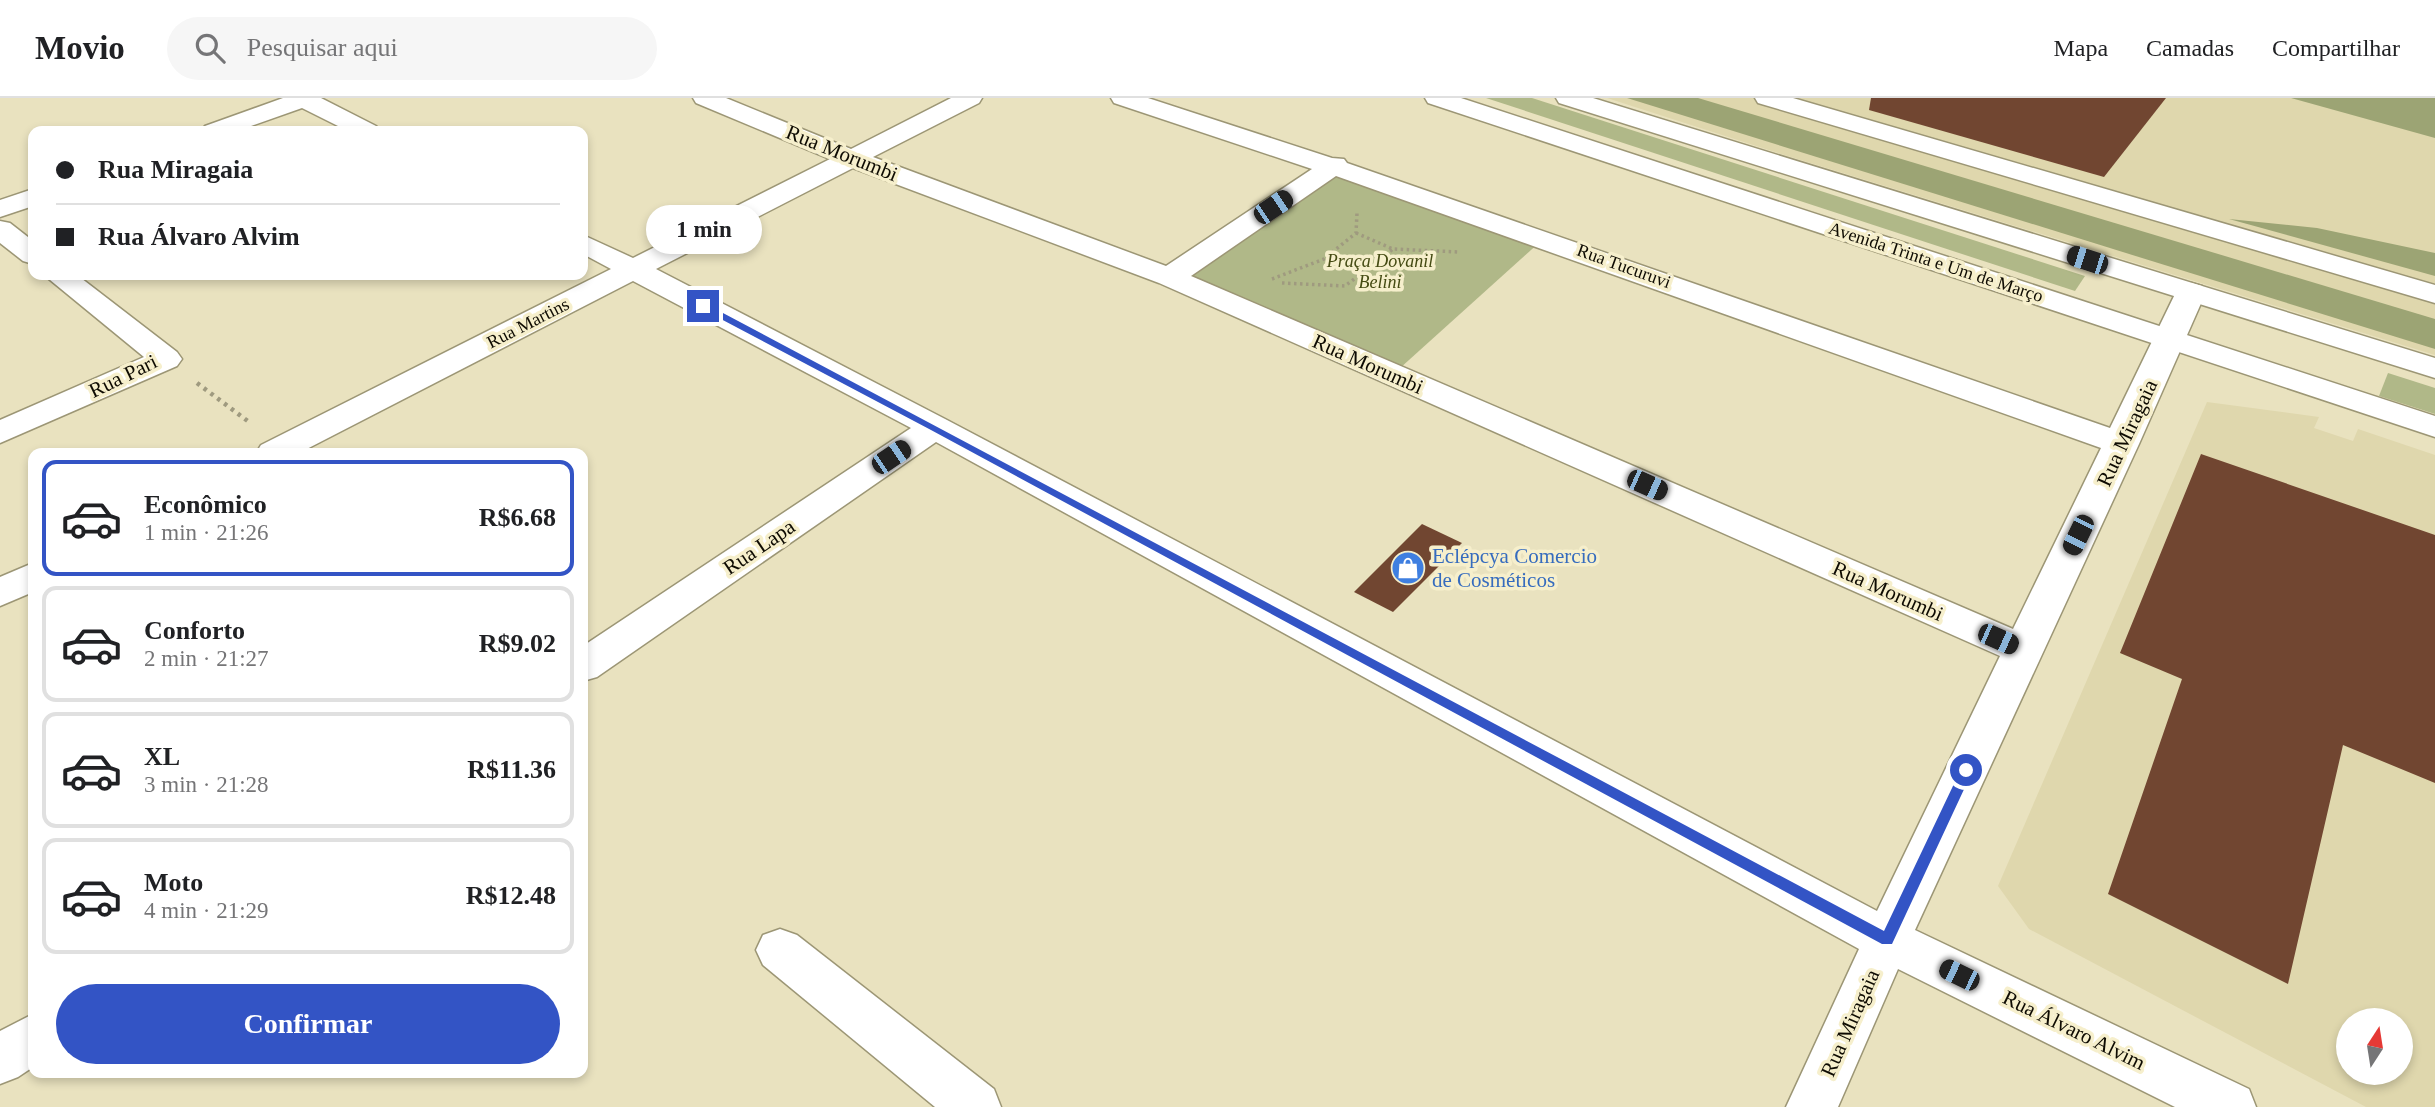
<!DOCTYPE html>
<html lang="pt">
<head>
<meta charset="utf-8">
<style>
	:root { --surface:#fff; --page:#f6f6f6; --text:#202124; --muted:#757577; --line:#e0e0e0; --accent:#3354c5 }
	body { margin:0; font-family:"Times New Roman",serif; background:var(--page); color:var(--text); height:100vh; display:flex; flex-direction:column; font-size:26px; white-space:nowrap }
	* { box-sizing:border-box; margin:0 }
	p { font-size:23px; color:var(--muted) }
	.icon { flex:none; width:38px; height:38px; fill:none; stroke:currentColor; stroke-width:2; stroke-linecap:round; stroke-linejoin:round }
	.map { position:relative; flex:1; overflow:hidden }
	.side { position:absolute; left:28px; top:350px; width:560px; height:630px; display:flex; flex-direction:column; background:var(--surface); border-radius:14px; box-shadow:0 4px 10px #0003 }
	.side>* { flex:none }
	.banner { position:absolute; left:28px; top:28px; width:560px; height:154px; border-radius:14px; box-shadow:0 4px 10px #0003; display:grid; align-content:center; height:154px; padding:0 28px; background:var(--surface) }
	.needle { width:46px; rotate:12deg }
	.tools { position:absolute; left:2336px; top:910px; display:grid; gap:14px }
	.tools a { display:grid; place-items:center; width:77px; height:77px; border-radius:50%; background:var(--surface); box-shadow:0 4px 10px #0003; font-size:35px }
	.end { position:absolute; width:32px; height:32px; margin:-16px; border:9px solid #3354c5; background:#fff; box-shadow:0 0 0 4px #fff }
	.from { border-radius:50% }
	.bubble { position:absolute; height:49px; border-radius:24px; background:var(--surface); box-shadow:0 4px 10px #0003; font-size:23px; font-weight:700; line-height:49px; text-align:center }
	.car { position:absolute; width:21px; height:42px; margin:-21px -10px; border-radius:9px; box-shadow:0 0 5px 2px #0007; background:linear-gradient(#222 24%,#8ab4d8 0 40%,#222 0 76%,#8ab4d8 0 86%,#222 0) }
	.banner b { display:flex; align-items:center; gap:24px; height:66px; font-size:26px }
	.banner b+b { border-top:2px solid var(--line) }
	.banner i { width:18px; height:18px; background:var(--text) }
	ul { padding:12px 0 0; list-style:none }
	li { display:flex; align-items:center; gap:21px; height:116px; margin:0 14px 10px; padding:0 14px; border:4px solid var(--line); border-radius:14px }
	li div { flex:1 }
	li b { display:block; font-size:26px }
	li em { font-style:normal; font-weight:700 }
	li.active { border-color:var(--accent) }
	li>.icon { width:63px; height:63px; stroke-width:1.5 }
	.action { display:flex; gap:14px; margin-top:auto; padding:14px 28px }
	.action a { flex:1; height:80px; border-radius:42px; background:var(--accent); color:#fff; font-size:28px; font-weight:700; line-height:80px; text-align:center }
	header { display:flex; align-items:center; gap:42px; box-sizing:border-box; height:98px; padding:0 35px; background:var(--surface); border-bottom:2px solid var(--line) }
	header strong { font-size:33px }
	nav { display:flex; gap:38px; margin-inline-start:auto; font-size:24px }
	.search { width:490px; height:63px; background:var(--page); display:flex; align-items:center; gap:18px; box-sizing:border-box; padding:0 24px; border-radius:38px; color:var(--muted); font-size:26px }
	.map>svg:first-child { display:block }
	.built { fill:#dfd7ad; fill-rule:evenodd }
	.green { fill:#b0b888 }
	.forest { fill:#9ca474 }
	.building { fill:#714631 }
	.lines { fill:none; stroke-linecap:round; stroke-linejoin:round }
	.minor-casing { stroke:#9c9675; stroke-width:3 }
	.major-casing { stroke:#9c9675; stroke-width:3 }
	.path-far1 { stroke:#9f9a7f; stroke-width:3.5; stroke-dasharray:2.5 3.5; stroke-linecap:butt }
	.path { stroke:#9f9a7f; stroke-width:4.5; stroke-dasharray:3.5 5; stroke-linecap:butt }
	.minor { fill:#fff; fill-rule:evenodd }
	.major { fill:#fff; fill-rule:evenodd }
	.route { fill:#3354c5 }
	.labels { text-anchor:middle; stroke-width:7; stroke-linejoin:round; paint-order:stroke }
	.far-park-label { font-size:18px; font-style:italic; fill:#454b13; stroke:#f6efcc }
	.far-street-label { font-size:18px; fill:#0e0b02; stroke:#f6efcc }
	.street-label { font-size:21px; fill:#0e0b02; stroke:#f6efcc }
	.shop-label { font-size:21px; fill:#366cbe; stroke:#f6efcc; text-anchor:start }
</style>
</head>
<body>
<header>
<strong>Movio</strong>
<div class="search"><svg class="icon" aria-label="search" viewBox="0 0 24 24"><circle cx="10" cy="10" r="6"/><path d="M15 15l6 6"/></svg>Pesquisar aqui</div>
<nav><a>Mapa</a><a>Camadas</a><a>Compartilhar</a></nav>
</header>
<div class="map">
<svg width="2435" height="1009" viewBox="0 0 2435 1009">
	<rect width="100%" height="100%" fill="#e9e2bf"/>
	<g class="built">
		<path d="M1607,0h828v257l-660,-203z"/>
		<path d="M2207,304l112,15 -5,11 39,13 5,-12 77,26v652h-69l-337,-178 -31,-43zM2348,922h53v53h-53z"/>
	</g>
	<g class="green">
		<path d="M1486,0h46l553,178 -10,15z"/>
		<path d="M1335,71l206,72 -142,128 -220,-93z"/>
		<path d="M2388,275l47,15v26l-56,-18z"/>
	</g>
	<g class="forest">
		<path d="M1627,0h71l737,221v30z"/>
		<path d="M2291,0h144v40z"/>
		<path d="M2229,121l88,9 118,25v23z"/>
	</g>
	<g class="building">
		<path d="M1871,0h295l-62,79 -235,-67z"/>
		<path d="M2201,356l234,81v248l-92,-38 -55,239 -180,-90 74,-215 -62,-26z"/>
		<path d="M1422,426l40,19 -69,69 -39,-20z"/>
	</g>
	<g class="lines">
		<defs>
			<g id="minor">
				<path d="M283,0h38l55,28 4,5h-32l-46,-23 -65,23h-36l4,-5z"/>
				<path d="M693,0h33l125,51 100,-51h31l-3,5 -106,54 293,109 146,-97 -198,-66 -3,-5h37l184,60 12,1 3,4 763,265 66,-136 4,-6 11,-3 11,3 4,6 -67,152 -224,486 334,159 7,18h-81l-277,-138 -60,138h-52l73,-158 -923,-507 -339,235 -14,4v-35l328,-218 -278,-147 -334,172h-43l5,-8 350,-176 -28,-15v-19l50,23 197,-99 -134,-56zM853,70l306,115 841,373 -123,255 -930,-491 -291,-151zM1336,78l765,272 -88,181 -822,-353z"/>
				<path d="M1755,0h38l642,187v18l-677,-200z"/>
				<path d="M33,91v17l-33,11v-17z"/>
				<path d="M0,123l10,2 23,18v23l-10,-3 -23,-18z"/>
				<path d="M44,177h33l100,77 5,7 -5,7 -177,77v-23l144,-63z"/>
				<path d="M33,465v29l-33,14v-29z"/>
				<path d="M780,831l17,6 197,154 7,18h-66l-172,-142 -7,-15 7,-15z"/>
				<path d="M33,916v53l-15,10 -18,7v-53z"/>
			</g>
			<g id="major">
				<path d="M1425,0h36l974,318v21l-1007,-334z"/>
				<path d="M1556,0h37l842,260v20l-876,-275z"/>
			</g>
		</defs>
		<use href="#minor" class="minor-casing"/>
		<use href="#major" class="major-casing"/>
		<g class="path-far1">
			<path d="M1356,135l37,16 66,3"/>
			<path d="M1272,181l52,-20 32,-26 1,-20"/>
			<path d="M1282,185l63,3 48,-37"/>
		</g>
		<path class="path" d="M197,285l52,39"/>
		<use href="#minor" class="minor"/>
		<use href="#major" class="major"/>
	</g>
	<path class="route" d="M700,206h6l1178,627 78,-164 4,-2 7,5 -81,174h-10l-951,-514 -231,-122z"/>
	<defs>
		<symbol id="shop-disc" viewBox="-11 -11 22 22"><circle r="9.5" fill="#3f7fe0" stroke="#f6efcc"/><path d="M-5-2.5h2.3a2.7 3.5 0 0 1 5.4 0H5L5.5 6h-11ZM-1.5-2.5h3a1.5 2.3 0 0 0-3 0Z" fill="#fff"/></symbol>
	</defs>
	<g fill-rule="evenodd">
		<use href="#shop-disc" x="1389" y="451" width="38" height="38"/>
	</g>
	<g class="labels">
		<g class="far-park-label">
			<text x="1380" y="169">Praça Dovanil<tspan x="1380" dy="21">Belini</tspan></text>
		</g>
		<g class="far-street-label">
			<text transform="translate(1936 164) rotate(18)" y="6">Avenida Trinta e Um de Março</text>
			<text transform="translate(1624 168) rotate(20)" y="6">Rua Tucuruvi</text>
			<text transform="translate(528 225) rotate(-27)" y="6">Rua Martins</text>
		</g>
		<g class="street-label">
			<text transform="translate(842 55) rotate(22)" y="7">Rua Morumbi</text>
			<text transform="translate(1368 266) rotate(24)" y="7">Rua Morumbi</text>
			<text transform="translate(123 278) rotate(-26)" y="7">Rua Pari</text>
			<text transform="translate(2127 335) rotate(-65)" y="7">Rua Miragaia</text>
			<text transform="translate(759 449) rotate(-34)" y="7">Rua Lapa</text>
			<text transform="translate(1888 493) rotate(24)" y="7">Rua Morumbi</text>
			<text transform="translate(1850 925) rotate(-66)" y="7">Rua Miragaia</text>
			<text transform="translate(2074 932) rotate(26)" y="7">Rua Álvaro Alvim</text>
		</g>
		<g class="shop-label">
			<text x="1432" y="465">Eclépcya Comercio<tspan x="1432" dy="24">de Cosméticos</tspan></text>
		</g>
	</g>
</svg>
<div class="tools">
<a><svg class="needle" viewBox="-14 -14 28 28"><path d="M0-13l5 13h-10z" fill="#e53935"/><path d="M0 13l5-13h-10z" fill="#757577"/></svg></a>
</div>
<i class="end from" style="left:1966px;top:672px"></i>
<i class="end" style="left:703px;top:208px"></i>
<div class="bubble" style="left:646px;top:107px;width:116px">1 min</div>
<i class="car" style="left:1273px;top:109px;rotate:56deg"></i>
<i class="car" style="left:2087px;top:162px;rotate:288deg"></i>
<i class="car" style="left:891px;top:359px;rotate:56deg"></i>
<i class="car" style="left:1647px;top:387px;rotate:114deg"></i>
<i class="car" style="left:2078px;top:437px;rotate:206deg"></i>
<i class="car" style="left:1998px;top:541px;rotate:114deg"></i>
<i class="car" style="left:1959px;top:877px;rotate:296deg"></i>
<div class="banner">
<b><i class="from"></i>Rua Miragaia</b>
<b><i></i>Rua Álvaro Alvim</b>
</div>
<section class="side">
<ul>
<li class="active"><svg class="icon" aria-label="car" viewBox="0 0 24 24"><path d="M5 17H2v-5l4-1 3-4h7l3 4 3 1v5h-3M9 17h6M6 11h13"/><circle cx="7" cy="17" r="2"/><circle cx="17" cy="17" r="2"/></svg><div><b>Econômico</b><p>1 min · 21:26</p></div><em>R$6.68</em></li>
<li><svg class="icon" aria-label="car" viewBox="0 0 24 24"><path d="M5 17H2v-5l4-1 3-4h7l3 4 3 1v5h-3M9 17h6M6 11h13"/><circle cx="7" cy="17" r="2"/><circle cx="17" cy="17" r="2"/></svg><div><b>Conforto</b><p>2 min · 21:27</p></div><em>R$9.02</em></li>
<li><svg class="icon" aria-label="car" viewBox="0 0 24 24"><path d="M5 17H2v-5l4-1 3-4h7l3 4 3 1v5h-3M9 17h6M6 11h13"/><circle cx="7" cy="17" r="2"/><circle cx="17" cy="17" r="2"/></svg><div><b>XL</b><p>3 min · 21:28</p></div><em>R$11.36</em></li>
<li><svg class="icon" aria-label="car" viewBox="0 0 24 24"><path d="M5 17H2v-5l4-1 3-4h7l3 4 3 1v5h-3M9 17h6M6 11h13"/><circle cx="7" cy="17" r="2"/><circle cx="17" cy="17" r="2"/></svg><div><b>Moto</b><p>4 min · 21:29</p></div><em>R$12.48</em></li>
</ul>
<div class="action"><a>Confirmar</a></div>
</section>
</div>
</body>
</html>
